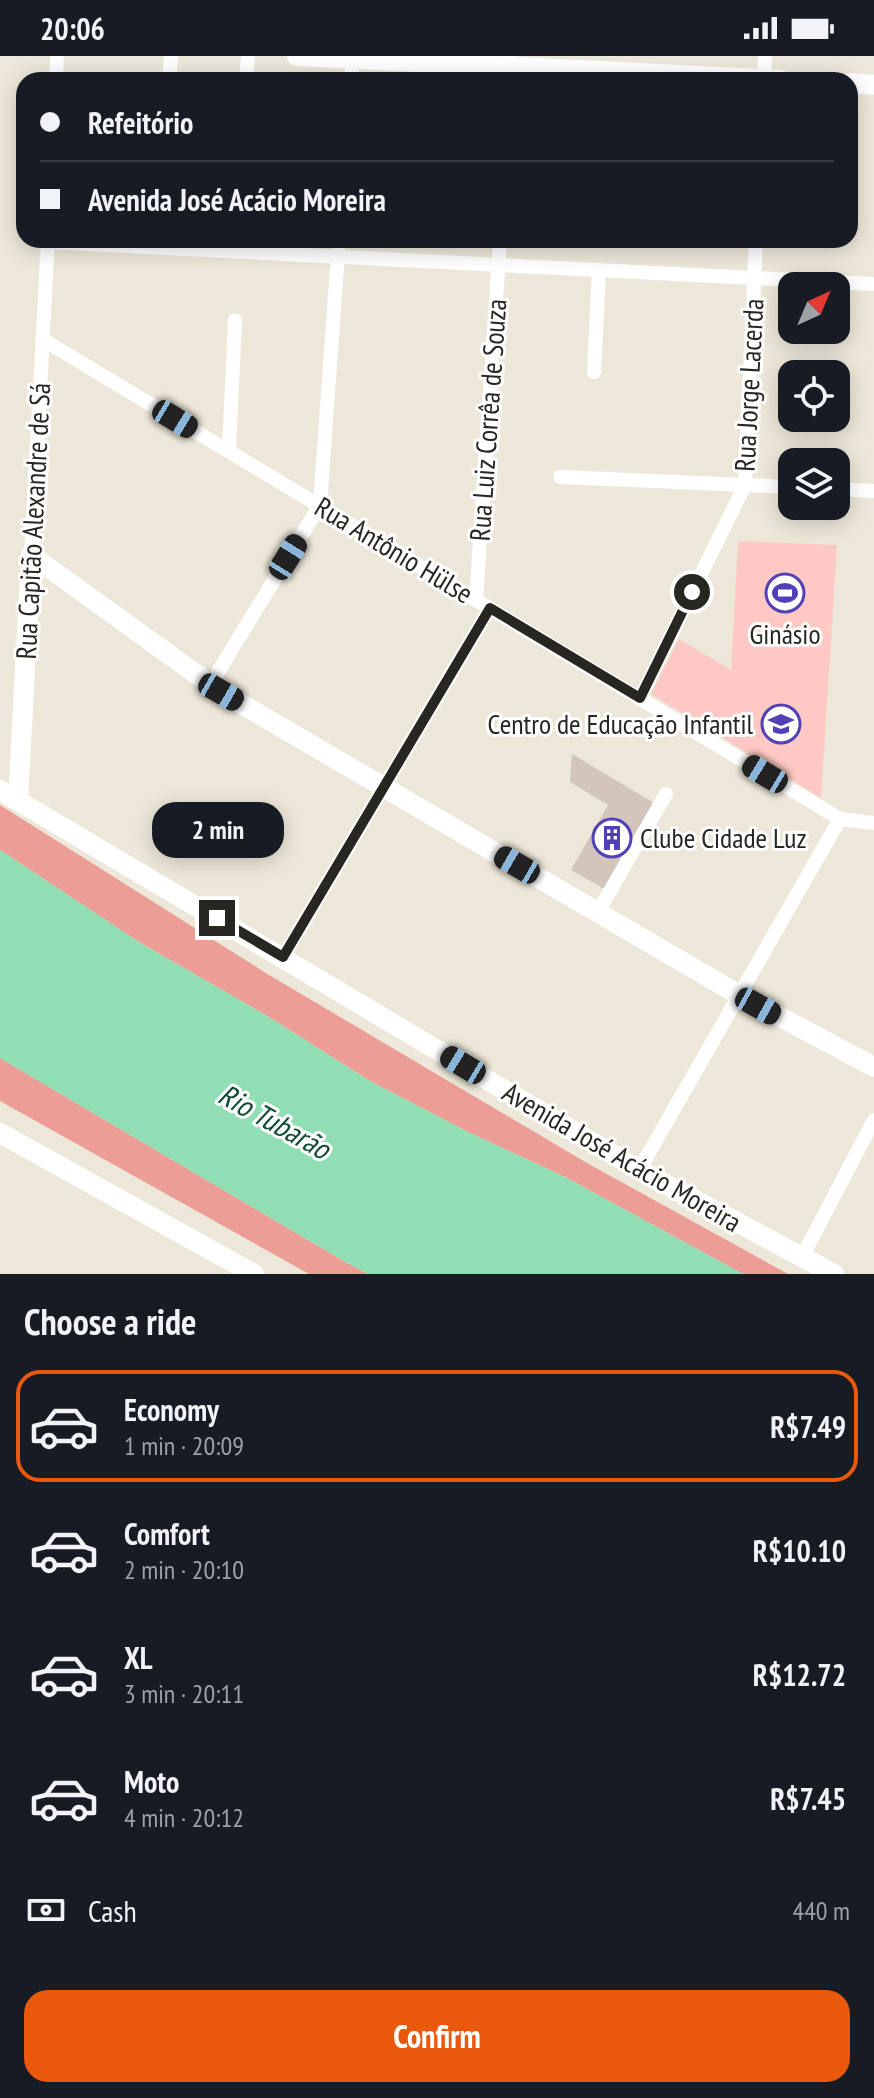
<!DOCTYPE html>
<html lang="en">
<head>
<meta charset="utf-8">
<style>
	:root { --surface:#171b24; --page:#20242c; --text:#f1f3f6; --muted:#9ea1a6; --line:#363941; --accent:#ea580c }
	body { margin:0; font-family:"PT Sans Narrow",sans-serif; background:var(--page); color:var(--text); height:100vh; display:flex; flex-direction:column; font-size:30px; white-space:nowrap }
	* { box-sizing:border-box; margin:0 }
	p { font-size:26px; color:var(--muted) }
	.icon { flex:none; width:44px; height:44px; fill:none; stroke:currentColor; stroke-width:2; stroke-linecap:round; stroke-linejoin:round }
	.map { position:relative; height:1218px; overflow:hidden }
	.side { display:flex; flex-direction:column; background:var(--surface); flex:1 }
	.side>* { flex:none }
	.top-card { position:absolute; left:16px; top:16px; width:842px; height:176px; border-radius:24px; box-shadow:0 4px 20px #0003; display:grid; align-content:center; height:176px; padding:0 24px; background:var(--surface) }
	.needle { width:52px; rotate:44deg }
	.buttons { position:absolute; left:778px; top:216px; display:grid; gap:16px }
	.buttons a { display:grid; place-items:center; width:72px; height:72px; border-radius:16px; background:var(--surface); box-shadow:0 4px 20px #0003; font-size:40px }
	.end { position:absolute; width:36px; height:36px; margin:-18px; border:10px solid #282620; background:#fff; box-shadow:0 0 0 4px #fff }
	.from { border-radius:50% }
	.bubble { position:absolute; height:56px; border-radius:24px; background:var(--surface); box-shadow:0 4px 20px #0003; font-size:26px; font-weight:700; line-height:56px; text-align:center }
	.car { position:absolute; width:24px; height:48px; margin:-24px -12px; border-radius:10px; box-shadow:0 0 6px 2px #0007; background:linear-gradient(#222 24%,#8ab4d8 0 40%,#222 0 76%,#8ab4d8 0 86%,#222 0) }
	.top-card b { display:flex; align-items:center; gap:28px; height:76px; font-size:30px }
	.top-card b+b { border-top:2px solid var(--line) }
	.top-card i { width:20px; height:20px; background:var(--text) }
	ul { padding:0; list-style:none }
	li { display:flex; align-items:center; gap:24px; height:112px; margin:0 16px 12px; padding:0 8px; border:4px solid transparent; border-radius:24px }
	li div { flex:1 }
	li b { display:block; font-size:30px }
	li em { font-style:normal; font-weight:700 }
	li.selected { border-color:var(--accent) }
	li>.icon { width:72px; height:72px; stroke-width:1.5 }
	h2 { padding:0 24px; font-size:36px; line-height:96px }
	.pay { display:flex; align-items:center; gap:20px; height:88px; padding:0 24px; font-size:30px }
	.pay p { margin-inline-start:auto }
	.action { display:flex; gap:16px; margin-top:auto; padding:16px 24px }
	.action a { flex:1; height:92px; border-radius:24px; background:var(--accent); color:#fff; font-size:32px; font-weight:700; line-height:92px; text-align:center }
	.status { display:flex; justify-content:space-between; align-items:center; height:56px; padding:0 40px; background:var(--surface); direction:ltr }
	.status svg { height:22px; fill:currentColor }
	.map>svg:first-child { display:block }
	.green { fill:#fec9c4 }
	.forest { fill:#ec9d96 }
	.water { fill:#92deb4 }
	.building { fill:#d3c5bc }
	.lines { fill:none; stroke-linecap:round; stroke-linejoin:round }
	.street { stroke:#fff; stroke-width:14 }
	.secondary { stroke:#fff; stroke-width:20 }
	.route { stroke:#282620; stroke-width:10 }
	.labels { text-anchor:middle; stroke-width:6; stroke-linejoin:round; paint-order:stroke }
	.street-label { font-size:28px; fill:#282620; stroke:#fff }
	.poi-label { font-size:28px; fill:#282620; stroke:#fff }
	.water-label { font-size:30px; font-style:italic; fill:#0f4b31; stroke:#fff }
</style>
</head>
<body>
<div class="status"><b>20:06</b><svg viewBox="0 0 49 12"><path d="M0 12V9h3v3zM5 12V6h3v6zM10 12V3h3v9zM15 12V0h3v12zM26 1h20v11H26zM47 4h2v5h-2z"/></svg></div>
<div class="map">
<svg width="874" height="1218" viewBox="0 0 874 1218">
	<rect width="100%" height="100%" fill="#ece7d8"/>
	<path class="green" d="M738,485l99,4 -16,253 -170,-104 28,-55 52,31z"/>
	<g class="forest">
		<path d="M0,749l269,170 318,188 201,111h-45l-176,-96 -99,-46 -98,-51 -106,-67 -125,-72 -139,-92z"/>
		<path d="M0,1002l342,202 26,14h-59l-309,-173z"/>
	</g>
	<path class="water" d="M0,794l139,92 125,72 106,67 98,51 99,46 176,96h-375l-26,-14 -342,-202z"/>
	<path class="building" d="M572,698l82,49 -48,87 -35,-20 37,-65 -38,-23z"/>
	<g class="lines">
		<g class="street">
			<path d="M56,24l1,-24"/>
			<path d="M169,24l2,-24"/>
			<path d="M246,24l2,-24"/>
			<path d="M351,24l2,-24"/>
			<path d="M510,24l1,-24"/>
			<path d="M764,24l1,-24"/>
			<path d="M47,186l827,42"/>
			<path d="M42,283l798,480 34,4"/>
			<path d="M594,316l5,-102"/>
			<path d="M229,394l6,-130"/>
			<path d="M560,421l232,10"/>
			<path d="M836,433l38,2"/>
			<path d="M31,499l17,-315"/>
			<path d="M476,544l24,-360"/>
			<path d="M210,629l110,-180 19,-265"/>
			<path d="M640,642l105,-213 11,-245"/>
			<path d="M598,856l68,-118"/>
			<path d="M283,901l207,-349"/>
			<path d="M639,1114l201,-351"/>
			<path d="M802,1201l72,-137"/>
		</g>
		<g class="secondary">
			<path d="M297,0l484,24"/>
			<path d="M850,27l24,2"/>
			<path d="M31,499l190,137 518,303 135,72"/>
			<path d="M0,734l639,380 195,104"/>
			<path d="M18,745l13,-246"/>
			<path d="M0,1077l254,141"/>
		</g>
	</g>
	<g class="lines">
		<path class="route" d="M217,862l66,39 207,-349 150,90 52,-106"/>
	</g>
	<defs>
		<symbol id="stadium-ring" viewBox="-11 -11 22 22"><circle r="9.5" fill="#fff" stroke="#5240b7" stroke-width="1.5"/><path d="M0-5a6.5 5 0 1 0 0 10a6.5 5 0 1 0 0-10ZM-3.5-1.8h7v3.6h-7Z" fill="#5240b7"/></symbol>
		<symbol id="school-ring" viewBox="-11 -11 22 22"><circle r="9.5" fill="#fff" stroke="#5240b7" stroke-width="1.5"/><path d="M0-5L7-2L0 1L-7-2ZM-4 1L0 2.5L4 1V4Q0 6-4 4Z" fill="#5240b7"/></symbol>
		<symbol id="building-ring" viewBox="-11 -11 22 22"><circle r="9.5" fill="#fff" stroke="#5240b7" stroke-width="1.5"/><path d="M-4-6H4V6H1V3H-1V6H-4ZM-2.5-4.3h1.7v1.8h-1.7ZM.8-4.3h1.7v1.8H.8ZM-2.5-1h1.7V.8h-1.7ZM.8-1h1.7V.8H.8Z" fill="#5240b7"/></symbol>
	</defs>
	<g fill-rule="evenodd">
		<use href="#stadium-ring" x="763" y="515" width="44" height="44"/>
		<use href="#school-ring" x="759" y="646" width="44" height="44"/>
		<use href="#building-ring" x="590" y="760" width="44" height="44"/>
	</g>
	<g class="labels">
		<g class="street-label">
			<text transform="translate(749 329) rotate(-87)" y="10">Rua Jorge Lacerda</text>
			<text transform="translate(488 364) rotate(-86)" y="10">Rua Luiz Corrêa de Souza</text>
			<text transform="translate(33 465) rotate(-87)" y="10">Rua Capitão Alexandre de Sá</text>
			<text transform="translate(394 494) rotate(31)" y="10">Rua Antônio Hülse</text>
			<text transform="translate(622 1101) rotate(30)" y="10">Avenida José Acácio Moreira</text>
		</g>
		<g class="poi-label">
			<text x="785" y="588">Ginásio</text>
			<text x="753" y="678" text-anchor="end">Centro de Educação Infantil</text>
			<text x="640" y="792" text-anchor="start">Clube Cidade Luz</text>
		</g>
		<g class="water-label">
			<text transform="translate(274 1066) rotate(29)" y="10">Rio Tubarão</text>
		</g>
	</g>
</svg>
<div class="buttons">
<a><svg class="needle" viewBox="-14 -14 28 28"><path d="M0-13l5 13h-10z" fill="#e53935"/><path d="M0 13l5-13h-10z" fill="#9ea1a6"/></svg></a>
<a><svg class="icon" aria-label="locate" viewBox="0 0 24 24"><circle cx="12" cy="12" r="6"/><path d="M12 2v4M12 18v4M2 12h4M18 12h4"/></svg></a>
<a><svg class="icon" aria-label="layers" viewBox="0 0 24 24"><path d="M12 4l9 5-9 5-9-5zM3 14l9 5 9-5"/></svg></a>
</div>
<i class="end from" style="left:692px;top:536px"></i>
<i class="end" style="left:217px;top:862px"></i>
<div class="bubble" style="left:152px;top:746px;width:132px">2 min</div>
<i class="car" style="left:175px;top:363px;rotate:121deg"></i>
<i class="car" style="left:288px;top:501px;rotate:32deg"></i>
<i class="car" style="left:221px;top:636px;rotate:120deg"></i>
<i class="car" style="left:765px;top:718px;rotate:301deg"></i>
<i class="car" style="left:517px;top:809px;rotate:300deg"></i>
<i class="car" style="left:758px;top:950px;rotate:119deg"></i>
<i class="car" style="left:463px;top:1009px;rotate:301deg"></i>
<div class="top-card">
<b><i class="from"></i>Refeitório</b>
<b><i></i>Avenida José Acácio Moreira</b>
</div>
</div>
<section class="side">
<h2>Choose a ride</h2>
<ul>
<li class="selected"><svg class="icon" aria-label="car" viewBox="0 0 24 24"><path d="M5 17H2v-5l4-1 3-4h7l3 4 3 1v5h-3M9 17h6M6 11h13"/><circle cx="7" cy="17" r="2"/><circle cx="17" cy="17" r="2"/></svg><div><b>Economy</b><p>1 min · 20:09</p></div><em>R$7.49</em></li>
<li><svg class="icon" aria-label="car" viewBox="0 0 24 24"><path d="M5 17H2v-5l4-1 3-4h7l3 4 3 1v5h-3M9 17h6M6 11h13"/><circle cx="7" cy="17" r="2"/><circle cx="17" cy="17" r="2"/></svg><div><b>Comfort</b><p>2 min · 20:10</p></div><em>R$10.10</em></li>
<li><svg class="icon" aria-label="car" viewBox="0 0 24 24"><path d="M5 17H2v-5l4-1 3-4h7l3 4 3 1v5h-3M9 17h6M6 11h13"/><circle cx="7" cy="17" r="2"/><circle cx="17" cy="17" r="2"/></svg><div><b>XL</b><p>3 min · 20:11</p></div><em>R$12.72</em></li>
<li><svg class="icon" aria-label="car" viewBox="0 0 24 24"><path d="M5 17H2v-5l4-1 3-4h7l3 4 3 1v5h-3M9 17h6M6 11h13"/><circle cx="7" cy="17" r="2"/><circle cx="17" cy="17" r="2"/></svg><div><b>Moto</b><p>4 min · 20:12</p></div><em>R$7.45</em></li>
</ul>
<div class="pay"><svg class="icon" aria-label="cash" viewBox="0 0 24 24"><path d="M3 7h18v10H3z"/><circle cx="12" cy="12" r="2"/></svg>Cash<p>440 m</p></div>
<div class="action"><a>Confirm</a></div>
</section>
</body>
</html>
